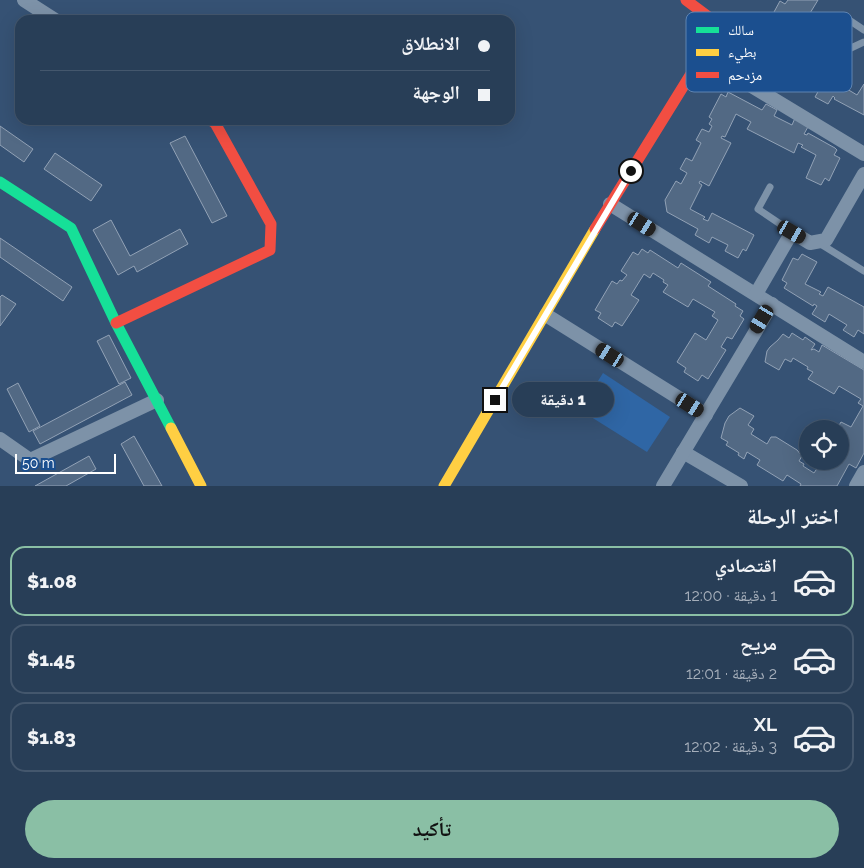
<!DOCTYPE html>
<html lang="ar">
<head>
<meta charset="utf-8">
<style>
	:root { --surface:#283e57; --page:#344961; --text:#f1f3f6; --muted:#a5aeba; --line:#44576d; --accent:#8abfa5 }
	body { margin:0; font-family:Raleway,"Noto Naskh Arabic",sans-serif; background:var(--page); color:var(--text); direction:rtl; height:100vh; display:flex; flex-direction:column; font-size:19px; white-space:nowrap }
	* { box-sizing:border-box; margin:0 }
	p { font-size:16px; color:var(--muted) }
	.icon { flex:none; width:28px; height:28px; fill:none; stroke:currentColor; stroke-width:2; stroke-linecap:round; stroke-linejoin:round }
	.map { position:relative; height:486px; overflow:hidden; direction:ltr }
	.side { display:flex; flex-direction:column; background:var(--surface); flex:1 }
	.side>* { flex:none }
	.hud { position:absolute; left:15px; top:15px; width:500px; height:110px; border-radius:15px; box-shadow:0 5px 20px #0002,0 0 0 1px var(--line); direction:rtl; display:grid; align-content:center; height:110px; padding:0 25px; background:var(--surface) }
	.buttons { position:absolute; left:799px; top:420px; display:grid; gap:10px }
	.buttons a { display:grid; place-items:center; width:50px; height:50px; border-radius:50%; background:var(--surface); box-shadow:0 5px 20px #0002,0 0 0 1px var(--line); font-size:25px }
	.scale { position:absolute; left:15px; bottom:12px; width:101px; box-sizing:border-box; padding-left:5px; border:2px solid #fff; border-top:0; font-size:14px; line-height:18px; white-space:nowrap; color:#fff; -webkit-text-stroke:4px #1b4f8f; paint-order:stroke }
	.end { position:absolute; width:22px; height:22px; margin:-11px; border:6px solid #fff; background:#111; box-shadow:0 0 0 2px #111 }
	.from { border-radius:50% }
	.bubble { position:absolute; height:35px; border-radius:18px; background:var(--surface); box-shadow:0 5px 20px #0002,0 0 0 1px var(--line); font-size:16px; font-weight:800; line-height:35px; text-align:center; direction:rtl }
	.car { position:absolute; width:15px; height:30px; margin:-15px -8px; border-radius:6px; box-shadow:0 0 4px 1px #0007; background:linear-gradient(#222 24%,#8ab4d8 0 40%,#222 0 76%,#8ab4d8 0 86%,#222 0) }
	.hud b { display:flex; align-items:center; gap:18px; height:48px; font-size:19px }
	.hud b+b { border-top:1px solid var(--line) }
	.hud i { width:12px; height:12px; background:var(--text) }
	ul { padding:0; list-style:none }
	li { display:flex; align-items:center; gap:15px; height:70px; margin:0 10px 8px; padding:0 15px; border:2px solid var(--line); border-radius:15px }
	li div { flex:1 }
	li b { display:block; font-size:19px }
	li em { font-style:normal; font-weight:800 }
	li.current { border-color:var(--accent) }
	li>.icon { width:45px; height:45px; stroke-width:1.5 }
	h2 { padding:0 25px; font-size:22px; line-height:60px }
	.button { display:flex; gap:10px; margin-top:auto; padding:10px 25px }
	.button a { flex:1; height:58px; border-radius:30px; background:var(--accent); color:#111; font-size:20px; font-weight:800; line-height:58px; text-align:center }
	.map>svg:first-child { display:block }
	.green { fill:#2f66a5 }
	.building { fill:#526984; stroke:#92a2b6 }
	.lines { fill:none; stroke-linecap:round; stroke-linejoin:round }
	.lane { stroke:#7d92a8; stroke-width:7 }
	.street { stroke:#7d92a8; stroke-width:14 }
	.fast { stroke:#16e098; stroke-width:11 }
	.slow { stroke:#ffcf43; stroke-width:11 }
	.jam { stroke:#f24e42; stroke-width:11 }
	.route { stroke:#fff; stroke-width:6 }
	.key { fill:#1b4f8f; stroke:#5f84b1; stroke-width:1 }
	.key-label { font-size:14px; fill:#fff }
</style>
</head>
<body>
<div class="map">
<svg width="864" height="486" viewBox="0 0 864 486">
	<rect width="100%" height="100%" fill="#365274"/>
	<path class="green" d="M603,373l67,44 -23,35 -67,-42z"/>
	<g class="building">
		<path d="M788,0h30l-17,28 -9,-5 -2,2 3,1 -13,22 14,9 4,-7 45,27 -5,9 4,2v-2l15,9 7,-11v31l-30,-16 1,-1 -2,-2 -5,8 -13,-7 4,-7 -18,-10 -3,5 -11,-6 4,-6 -34,-19 3,-5 -5,-3 13,-22 3,1 3,-5 3,2 3,-6 -6,-4 6,-11 5,3z"/>
		<path d="M728,92l34,18 4,-6 11,6 -3,6 18,9 3,-7 14,7 -5,9 3,1 1,-2 27,15 2,2 -3,5 6,3 -11,23 -4,-3 -4,7 -15,-7 10,-23 -15,-8 2,-2 -5,-2 -4,10 -47,-24 4,-7 -15,-8 -11,23 -3,-1 -1,2 10,5 -22,43 -9,-5 -1,2 3,2 -12,24 15,8 -2,2 5,2 4,-8 42,22 -8,16 -3,-2 -5,9 -13,-7 3,-6 -16,-8 -3,6 -14,-8 3,-6 -31,-17 -2,-12 11,-19 5,3 6,-11 -7,-4 6,-11 6,3 9,-18 -5,-3 6,-11 7,3 3,-6 -3,-2 3,-5 -3,-2 12,-23 5,3z"/>
		<path d="M0,126l33,23 -9,13 -24,-17z"/>
		<path d="M185,136l42,80 -15,7 -42,-80z"/>
		<path d="M55,153l47,32 -11,16 -47,-32z"/>
		<path d="M111,220l19,36 50,-27 8,15 -51,28 -3,-6 -16,9 -25,-45z"/>
		<path d="M0,238l72,49 -9,14 -63,-44z"/>
		<path d="M642,249l6,4 2,-3 28,18 3,-5 30,19 -3,4 28,18 -1,2 8,5 -3,5 4,3 -12,20 -5,-2 -6,10 5,3 -18,29 -6,-4 -4,6 -14,-9 2,-4 -9,-6 18,-29 11,7 12,-20 -6,-4 3,-4 -22,-13 -5,8 -25,-15 5,-7 -5,-3 1,-2 -11,-7 -3,5 -6,-4 -13,21 8,5 -17,26 -7,-4 -3,5 -14,-9 3,-5 -6,-3 17,-29 5,3 3,-4 2,1 5,-6 -6,-4 12,-19 5,3z"/>
		<path d="M802,254l15,8 -12,22 16,8 -2,2 4,2 5,-9 36,20v27l-6,-4 -4,7 -11,-7 4,-5 -18,-11 -4,8 -13,-8 5,-8 -3,-2 -1,2 -29,-18 3,-5 -5,-3 11,-22 5,2z"/>
		<path d="M2,295l14,9 -16,22v-29z"/>
		<path d="M792,333l11,7 2,-3 10,7 -4,6 3,-1 5,3 3,-7 42,25v83l-8,15 -7,-4 -12,22h-37l1,-2 -14,-9 -4,6 -26,-16 3,-5 -13,-8 -3,7 -6,-4 1,-2 -13,-8 2,-3 -7,-4 4,-15 4,-7 11,-8 14,8 -6,9 6,4 -3,5 16,10 4,-7h5l21,13 5,6 -3,5 5,3 -1,2 11,7 4,-6 6,3 5,-9h11v-32h-3l4,-7 10,5 12,-21 -5,-3 3,-4 -22,-13 -5,8 -26,-15 5,-7 -6,-3 1,-2 -15,-9 -2,4 -6,-3 -6,11 -14,-8 2,-11 3,-4 8,-7 5,-6 6,4z"/>
		<path d="M109,335l22,43 -12,6 -22,-43z"/>
		<path d="M125,382l7,13 -92,49 -7,-13z"/>
		<path d="M18,383l22,43 -11,6 -22,-43z"/>
		<path d="M134,436l28,50h-18l-23,-42z"/>
		<path d="M89,456l7,13 -30,17h-31z"/>
	</g>
	<g class="lines">
		<g class="lane">
			<path d="M864,30l-18,-12 -12,20 17,10 13,-6"/>
			<path d="M770,187l-12,22 34,23"/>
			<path d="M819,243l45,28"/>
		</g>
		<g class="street">
			<path d="M24,0l31,20"/>
			<path d="M702,56l162,98"/>
			<path d="M610,204l254,158"/>
			<path d="M756,294l36,-62 18,11 16,-3 38,-66"/>
			<path d="M546,315l160,100"/>
			<path d="M0,439l30,21 127,-60"/>
			<path d="M683,452l58,34"/>
			<path d="M663,486l109,-182"/>
			<path d="M856,486l8,-14"/>
		</g>
		<path class="fast" d="M0,182l71,46 45,95 55,105"/>
		<g class="slow">
			<path d="M171,428l30,58"/>
			<path d="M444,486l151,-257"/>
		</g>
		<g class="jam">
			<path d="M595,229l117,-189 6,-16 -32,-24"/>
			<path d="M116,323l154,-73 1,-26 -56,-101 -5,-3"/>
		</g>
	</g>
	<g class="lines">
		<path class="route" d="M495,400l136,-229"/>
	</g>
	<rect x="686" y="12" width="166" height="80" rx="8" class="key"/>
	<rect x="696" y="27" width="23" height="6" fill="#16e098"/>
	<rect x="696" y="49" width="23" height="7" fill="#ffcf43"/>
	<rect x="696" y="72" width="23" height="6" fill="#f24e42"/>
	<g class="key-label">
		<text x="728" y="35">سالك</text>
		<text x="728" y="57">بطيء</text>
		<text x="728" y="80">مزدحم</text>
	</g>
</svg>
<div class="buttons">
<a><svg class="icon" aria-label="locate" viewBox="0 0 24 24"><circle cx="12" cy="12" r="6"/><path d="M12 2v4M12 18v4M2 12h4M18 12h4"/></svg></a>
</div>
<div class="scale">50 m</div>
<i class="end from" style="left:631px;top:171px"></i>
<i class="end" style="left:495px;top:400px"></i>
<div class="bubble" style="left:512px;top:382px;width:102px">1 دقيقة</div>
<i class="car" style="left:642px;top:224px;rotate:122deg"></i>
<i class="car" style="left:792px;top:232px;rotate:120deg"></i>
<i class="car" style="left:762px;top:319px;rotate:211deg"></i>
<i class="car" style="left:610px;top:355px;rotate:302deg"></i>
<i class="car" style="left:690px;top:405px;rotate:122deg"></i>
<div class="hud">
<b><i class="from"></i>الانطلاق</b>
<b><i></i>الوجهة</b>
</div>
</div>
<section class="side">
<h2>اختر الرحلة</h2>
<ul>
<li class="current"><svg class="icon" aria-label="car" viewBox="0 0 24 24"><path d="M5 17H2v-5l4-1 3-4h7l3 4 3 1v5h-3M9 17h6M6 11h13"/><circle cx="7" cy="17" r="2"/><circle cx="17" cy="17" r="2"/></svg><div><b>اقتصادي</b><p>1 دقيقة · 12:00</p></div><em>$1.08</em></li>
<li><svg class="icon" aria-label="car" viewBox="0 0 24 24"><path d="M5 17H2v-5l4-1 3-4h7l3 4 3 1v5h-3M9 17h6M6 11h13"/><circle cx="7" cy="17" r="2"/><circle cx="17" cy="17" r="2"/></svg><div><b>مريح</b><p>2 دقيقة · 12:01</p></div><em>$1.45</em></li>
<li><svg class="icon" aria-label="car" viewBox="0 0 24 24"><path d="M5 17H2v-5l4-1 3-4h7l3 4 3 1v5h-3M9 17h6M6 11h13"/><circle cx="7" cy="17" r="2"/><circle cx="17" cy="17" r="2"/></svg><div><b>XL</b><p>3 دقيقة · 12:02</p></div><em>$1.83</em></li>
</ul>
<div class="button"><a>تأكيد</a></div>
</section>
</body>
</html>
